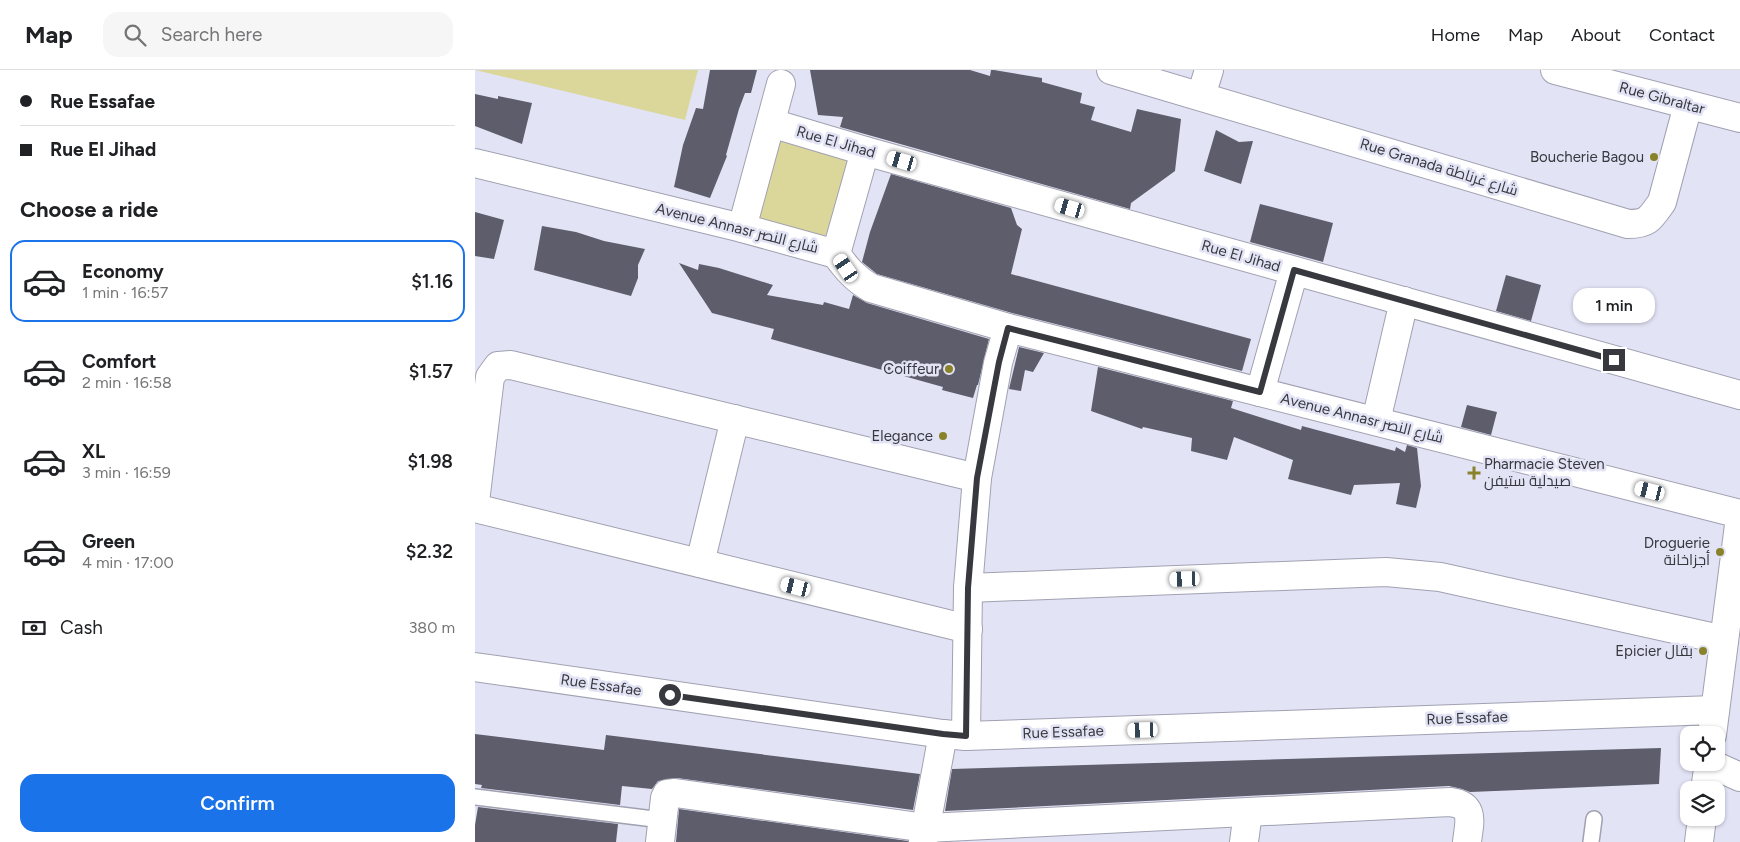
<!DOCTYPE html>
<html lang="en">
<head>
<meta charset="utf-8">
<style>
	:root { --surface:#fff; --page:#f6f6f6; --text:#202124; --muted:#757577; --line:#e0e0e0; --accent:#1a73e8 }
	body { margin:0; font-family:Figtree,Cairo,sans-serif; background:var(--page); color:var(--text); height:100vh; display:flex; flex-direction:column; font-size:19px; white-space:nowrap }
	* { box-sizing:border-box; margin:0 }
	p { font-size:16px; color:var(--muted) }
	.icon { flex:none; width:28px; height:28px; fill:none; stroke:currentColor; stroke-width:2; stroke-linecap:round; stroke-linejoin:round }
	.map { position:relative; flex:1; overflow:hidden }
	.details { display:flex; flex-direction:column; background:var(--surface); width:475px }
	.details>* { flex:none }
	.hud { display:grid; align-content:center; height:110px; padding:0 20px; background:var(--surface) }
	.fabs { position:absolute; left:1205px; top:656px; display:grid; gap:10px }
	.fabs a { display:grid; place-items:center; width:45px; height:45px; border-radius:10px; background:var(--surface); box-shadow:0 1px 4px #0004; font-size:25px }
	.end { position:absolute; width:22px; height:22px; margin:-11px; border:6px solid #38383f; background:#fff; box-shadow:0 0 0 2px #fff }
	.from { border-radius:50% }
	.bubble { position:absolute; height:35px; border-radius:15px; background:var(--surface); box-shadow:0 1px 4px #0004; font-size:16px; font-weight:600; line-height:35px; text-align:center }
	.car { position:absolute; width:15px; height:30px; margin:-15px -8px; border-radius:6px; box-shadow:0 0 4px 1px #0007; background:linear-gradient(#fff 24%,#345 0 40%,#fff 0 76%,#345 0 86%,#fff 0) }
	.hud b { display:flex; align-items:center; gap:18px; height:48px; font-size:19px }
	.hud b+b { border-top:1px solid var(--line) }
	.hud i { width:12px; height:12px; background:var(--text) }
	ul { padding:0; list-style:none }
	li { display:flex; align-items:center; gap:15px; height:82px; margin:0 10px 8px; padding:0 10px; border:2px solid transparent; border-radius:15px }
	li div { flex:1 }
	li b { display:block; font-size:19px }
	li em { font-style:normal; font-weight:600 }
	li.selected { border-color:var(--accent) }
	li>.icon { width:45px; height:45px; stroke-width:1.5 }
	h2 { padding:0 20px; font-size:22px; line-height:60px }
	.pay { display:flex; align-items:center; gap:12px; height:55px; padding:0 20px; font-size:19px }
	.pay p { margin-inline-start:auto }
	.button { display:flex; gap:10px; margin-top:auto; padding:10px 20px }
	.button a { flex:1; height:58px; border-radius:15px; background:var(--accent); color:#fff; font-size:20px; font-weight:600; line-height:58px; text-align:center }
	header { display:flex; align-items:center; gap:30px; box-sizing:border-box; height:70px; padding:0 25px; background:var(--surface); border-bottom:1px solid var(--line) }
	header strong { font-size:24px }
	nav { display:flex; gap:28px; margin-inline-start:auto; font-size:18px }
	.search { width:350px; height:45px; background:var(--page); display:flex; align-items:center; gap:12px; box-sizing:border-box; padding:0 18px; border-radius:15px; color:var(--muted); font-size:19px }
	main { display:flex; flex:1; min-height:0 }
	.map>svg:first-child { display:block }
	.green { fill:#dbd79a }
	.building { fill:#5d5d6c }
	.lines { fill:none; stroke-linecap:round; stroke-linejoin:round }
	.lane-casing { stroke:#a0a1b1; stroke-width:18 }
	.street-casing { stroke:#a0a1b1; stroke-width:30 }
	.lane { stroke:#fff; stroke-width:15 }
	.street { stroke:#fff; stroke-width:28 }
	.route { stroke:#38383f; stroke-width:6 }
	.poi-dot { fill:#89822a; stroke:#e2e3f5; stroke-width:2 }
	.labels { text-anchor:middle; stroke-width:5; stroke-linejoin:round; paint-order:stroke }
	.street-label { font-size:15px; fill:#38383f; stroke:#e2e3f5 }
	.poi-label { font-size:15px; fill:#38383f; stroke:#e2e3f5; text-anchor:end }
</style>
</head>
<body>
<header>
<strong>Map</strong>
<div class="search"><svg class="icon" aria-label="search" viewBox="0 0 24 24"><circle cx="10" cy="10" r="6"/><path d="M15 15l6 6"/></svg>Search here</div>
<nav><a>Home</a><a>Map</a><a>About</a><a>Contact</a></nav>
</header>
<main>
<section class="details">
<div class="hud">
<b><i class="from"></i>Rue Essafae</b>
<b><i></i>Rue El Jihad</b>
</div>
<h2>Choose a ride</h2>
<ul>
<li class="selected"><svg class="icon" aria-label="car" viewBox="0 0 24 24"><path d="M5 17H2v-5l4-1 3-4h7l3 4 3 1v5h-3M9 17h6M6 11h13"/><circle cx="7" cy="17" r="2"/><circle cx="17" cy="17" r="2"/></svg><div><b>Economy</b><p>1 min · 16:57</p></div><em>$1.16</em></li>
<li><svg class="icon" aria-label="car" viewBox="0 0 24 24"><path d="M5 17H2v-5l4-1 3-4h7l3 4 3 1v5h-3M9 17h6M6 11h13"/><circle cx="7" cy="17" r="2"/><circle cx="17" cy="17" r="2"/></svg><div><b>Comfort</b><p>2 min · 16:58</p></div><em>$1.57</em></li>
<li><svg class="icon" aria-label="car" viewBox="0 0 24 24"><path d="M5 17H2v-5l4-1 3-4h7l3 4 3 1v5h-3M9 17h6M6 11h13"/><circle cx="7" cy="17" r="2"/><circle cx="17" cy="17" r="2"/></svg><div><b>XL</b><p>3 min · 16:59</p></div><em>$1.98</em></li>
<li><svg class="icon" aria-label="car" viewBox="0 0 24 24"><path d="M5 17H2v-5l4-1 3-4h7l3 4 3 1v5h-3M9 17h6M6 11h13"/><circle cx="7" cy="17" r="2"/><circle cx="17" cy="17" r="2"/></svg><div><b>Green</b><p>4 min · 17:00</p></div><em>$2.32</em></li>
</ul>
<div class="pay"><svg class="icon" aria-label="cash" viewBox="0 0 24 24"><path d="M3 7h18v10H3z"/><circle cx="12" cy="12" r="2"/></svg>Cash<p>380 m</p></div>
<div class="button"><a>Confirm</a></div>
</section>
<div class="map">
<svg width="1265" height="772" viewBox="0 0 1265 772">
	<rect width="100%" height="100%" fill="#e2e3f5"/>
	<g class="green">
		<path d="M0,0h223l-13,50z"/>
		<path d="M302,70l71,20 -23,78 -71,-20z"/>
	</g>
	<g class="building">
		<path d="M235,0h47l-6,23h-6l-6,16 -13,46 1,1 -17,42 -36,-11 9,-42 13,-37 7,1z"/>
		<path d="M335,0h160l20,6 1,-6h3l48,8v4l40,11 -2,10 15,4 -4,13 40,12 6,-23 44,10 -6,52 -44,32 -1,6 -290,-82 3,-10 -25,-2z"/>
		<path d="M0,24l23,5v-3l34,7 -10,41 -47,-18z"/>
		<path d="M741,60l23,12 14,-1 -12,43 -37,-13z"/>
		<path d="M416,104l120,34 6,17 5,4 -11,45 240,65 -9,32 -230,-58 -135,-39 -15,-12 8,-30z"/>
		<path d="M785,134l73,19 -10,39 -73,-20z"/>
		<path d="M0,142l29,8 -10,39 -19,-3z"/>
		<path d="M67,156l34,6 28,9 41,8 -7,16v13l-7,18 -97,-26z"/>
		<path d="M204,193l19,7 1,-6 20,4 54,17 -6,10 56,10 1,-3 25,7 4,-14 14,8 122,36 -11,46h-1l-4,13 -31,-8 1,-3 -172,-48 3,-10 -62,-16z"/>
		<path d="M1031,205l35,10 -10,36 -35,-10z"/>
		<path d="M544,277l25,6 -11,19 -8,-2 -4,21 -12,-2z"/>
		<path d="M623,297l135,34 -2,7 70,22 1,-4 93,25 1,-4 9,5 2,-7 10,3 4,38 -5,22 -20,-4 4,-21 -46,2 -3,10 -63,-16 5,-19 -59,-23 -7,23 -36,-9 1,-13 -49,-11 -1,2 -51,-18z"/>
		<path d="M992,335l30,7 -6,23 -30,-8z"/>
		<path d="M0,664l129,16 2,-15 314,39 -7,36 -236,-32 -19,3 -6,8 -30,-3 -2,19 -139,-17 1,-3 -7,-1z"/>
		<path d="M1186,678l-2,36 -189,8 -8,-3 -13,-3 -504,25 7,-42z"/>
		<path d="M3,737l140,17 -2,18h-141v-17z"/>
		<path d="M204,739l229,32v1h-232z"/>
	</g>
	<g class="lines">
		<defs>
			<g id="lane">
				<path d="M0,727l187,23"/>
				<path d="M1116,772l3,-23"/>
			</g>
			<g id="street">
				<path d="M636,0l517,154c20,0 22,-5 34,-22l26,-97"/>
				<path d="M1080,0l185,48"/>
				<path d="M726,26l8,-26"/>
				<path d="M296,53l94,28 875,244"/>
				<path d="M0,93l267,65 94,26c10,14 19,25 35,34l137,40 732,186"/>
				<path d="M267,158l39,-144"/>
				<path d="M361,184l29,-103"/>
				<path d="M785,322l34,-121"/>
				<path d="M901,351l28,-120"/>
				<path d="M0,432l15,-125 8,-11 13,-1 466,113"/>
				<path d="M0,438l493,121"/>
				<path d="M225,493l35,-144"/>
				<path d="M493,518l418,-16 54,5 284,63"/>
				<path d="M0,597l468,67 23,2 749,-26"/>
				<path d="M1237,665l28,-218"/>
				<path d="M491,666l2,-148 9,-110 21,-115 10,-35"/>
				<path d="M1234,693l31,14"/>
				<path d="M1230,720l4,-28"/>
				<path d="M185,772l5,-44 2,-4 8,-1 251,35 524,-26c26,3 19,21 17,40"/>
				<path d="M448,772l20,-108"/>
				<path d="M769,772l4,-30"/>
				<path d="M1224,772l3,-24"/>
			</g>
		</defs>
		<use href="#lane" class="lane-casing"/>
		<use href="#street" class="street-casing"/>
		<use href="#lane" class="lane"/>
		<use href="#street" class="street"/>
	</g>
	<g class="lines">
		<path class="route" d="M195,625l273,39 23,2 2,-148 9,-110 22,-116 9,-34 252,64 34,-122 320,90"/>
	</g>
	<g class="poi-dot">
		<circle cx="1179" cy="87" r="5"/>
		<circle cx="474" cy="299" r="5"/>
		<circle cx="468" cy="366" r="5"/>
		<path d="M996.5 395.5h5v5h5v5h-5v5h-5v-5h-5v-5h5z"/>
		<circle cx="1245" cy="482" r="5"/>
		<circle cx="1228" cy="581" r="5"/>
	</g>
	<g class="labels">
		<g class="street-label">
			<text transform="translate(1187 28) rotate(15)" y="5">Rue Gibraltar</text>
			<text transform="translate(361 72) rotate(16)" y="5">Rue El Jihad</text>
			<text transform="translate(964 97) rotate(17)" y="5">Rue Granada شارع غرناطة</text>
			<text transform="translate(262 158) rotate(14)" y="5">Avenue Annasr شارع النصر</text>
			<text transform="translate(766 186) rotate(16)" y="5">Rue El Jihad</text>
			<text transform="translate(887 348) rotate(14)" y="5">Avenue Annasr شارع النصر</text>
			<text transform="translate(126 615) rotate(8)" y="5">Rue Essafae</text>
			<text transform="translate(992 648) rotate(-2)" y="5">Rue Essafae</text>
			<text transform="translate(588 662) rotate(-2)" y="5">Rue Essafae</text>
		</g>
		<g class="poi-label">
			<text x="1169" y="92">Boucherie Bagou</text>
			<text x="464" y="304">Coiffeur</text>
			<text x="458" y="371">Elegance</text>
			<text x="1009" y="399" text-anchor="start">Pharmacie Steven<tspan x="1009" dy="17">صيدلية ستيفن</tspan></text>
			<text x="1235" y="478">Droguerie<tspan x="1235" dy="17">أجزاخانة</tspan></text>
			<text x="1218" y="586">Epicier بقال</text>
		</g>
	</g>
</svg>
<div class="fabs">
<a><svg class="icon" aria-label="locate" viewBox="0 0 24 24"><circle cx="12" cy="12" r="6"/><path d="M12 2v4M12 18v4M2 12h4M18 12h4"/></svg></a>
<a><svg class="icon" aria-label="layers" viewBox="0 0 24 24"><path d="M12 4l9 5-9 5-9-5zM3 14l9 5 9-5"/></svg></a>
</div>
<i class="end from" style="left:195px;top:625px"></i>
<i class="end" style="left:1139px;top:290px"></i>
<div class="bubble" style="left:1098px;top:218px;width:82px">1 min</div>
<i class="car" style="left:427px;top:91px;rotate:286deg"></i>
<i class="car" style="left:595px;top:138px;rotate:286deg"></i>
<i class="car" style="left:371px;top:198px;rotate:326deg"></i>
<i class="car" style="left:1175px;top:421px;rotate:284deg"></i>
<i class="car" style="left:710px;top:509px;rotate:268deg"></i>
<i class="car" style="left:321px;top:517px;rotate:284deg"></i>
<i class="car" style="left:668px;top:660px;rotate:268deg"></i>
</div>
</main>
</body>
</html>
